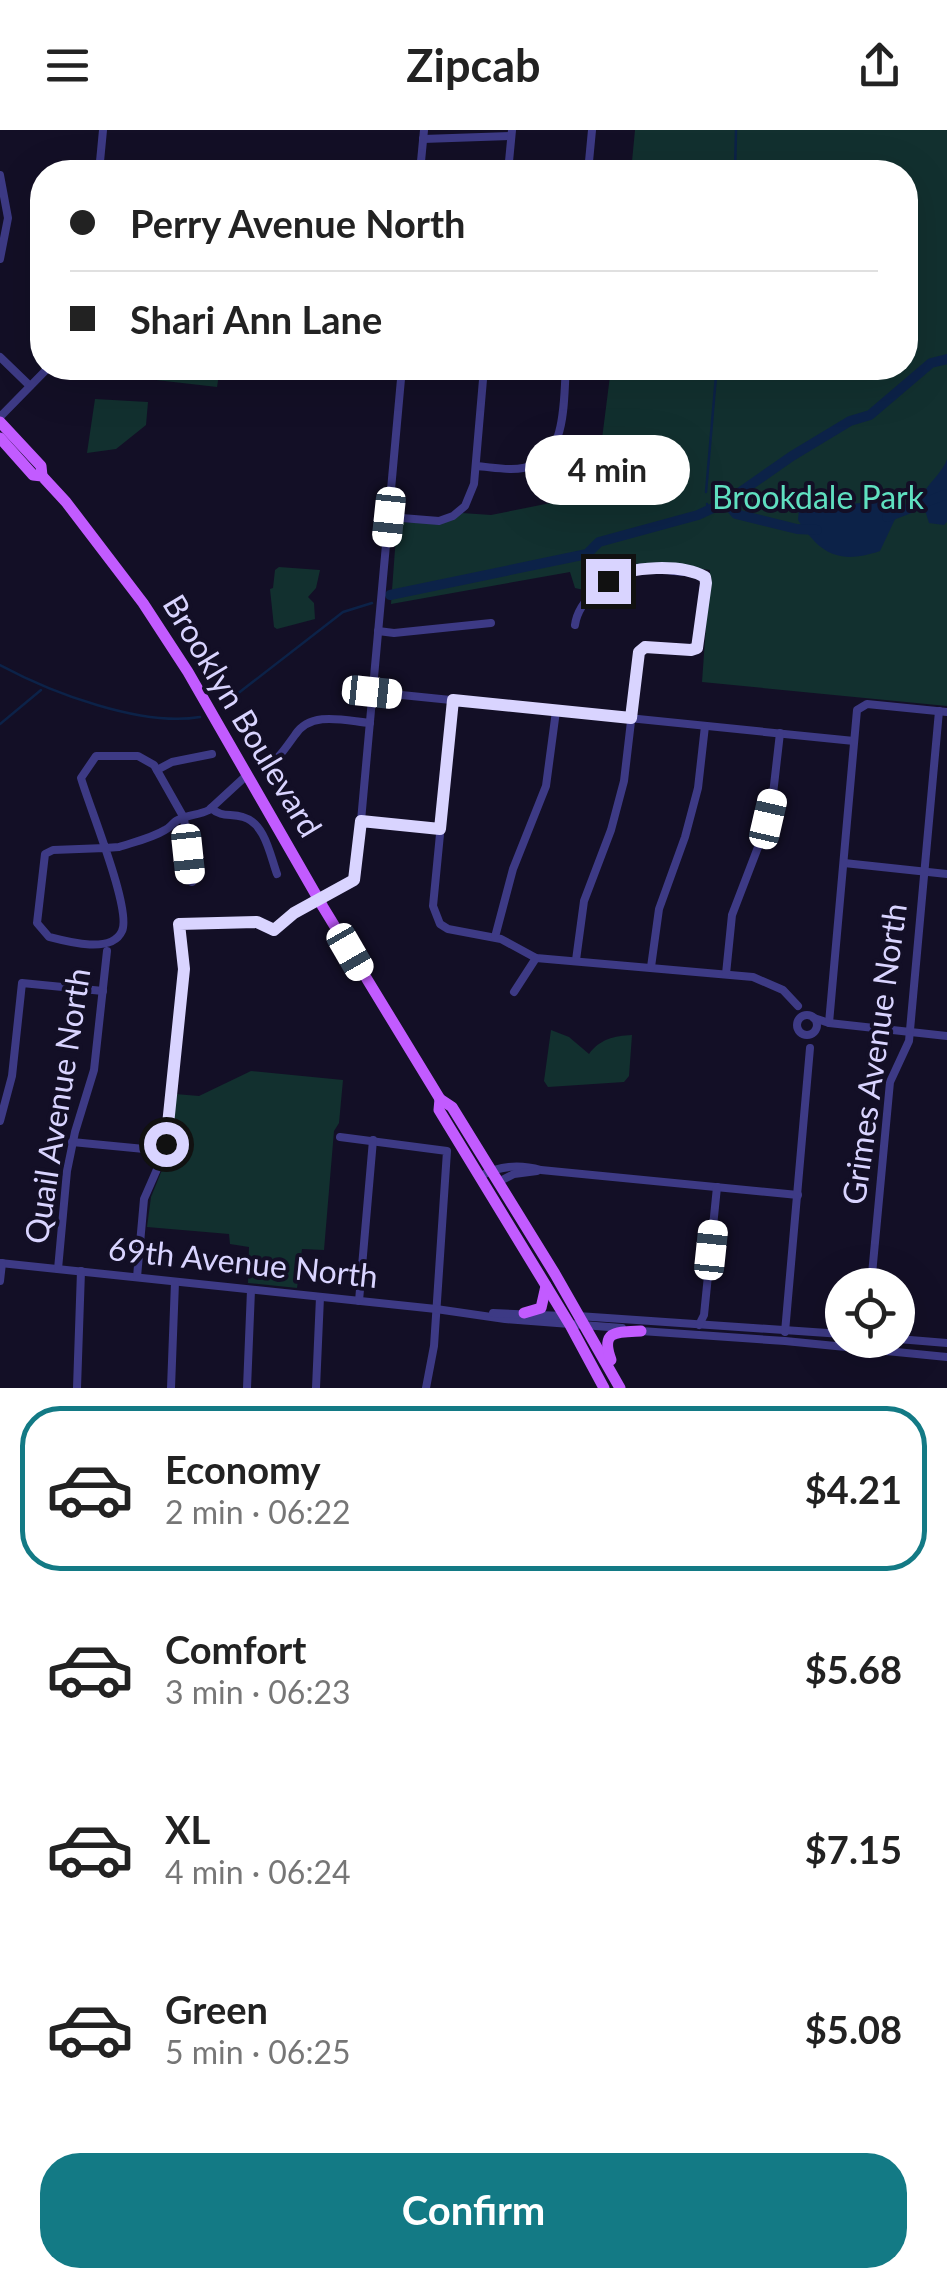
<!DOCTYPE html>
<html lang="en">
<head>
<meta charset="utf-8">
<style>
	:root { --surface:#fff; --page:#f6f6f6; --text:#222; --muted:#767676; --line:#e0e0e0; --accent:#137a85 }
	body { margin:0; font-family:Lato,sans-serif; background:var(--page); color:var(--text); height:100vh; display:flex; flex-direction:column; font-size:38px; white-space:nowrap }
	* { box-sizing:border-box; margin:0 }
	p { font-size:32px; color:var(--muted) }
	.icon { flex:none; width:55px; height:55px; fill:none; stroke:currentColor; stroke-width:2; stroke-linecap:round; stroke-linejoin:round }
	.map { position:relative; height:1258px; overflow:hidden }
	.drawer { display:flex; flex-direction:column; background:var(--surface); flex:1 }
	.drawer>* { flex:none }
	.banner { position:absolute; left:30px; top:30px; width:888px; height:220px; border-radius:40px; box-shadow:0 10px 40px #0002; display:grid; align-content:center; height:220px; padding:0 40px; background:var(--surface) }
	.controls { position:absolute; left:825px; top:1138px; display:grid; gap:20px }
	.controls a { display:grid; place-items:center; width:90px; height:90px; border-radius:50%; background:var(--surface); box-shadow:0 10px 40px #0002; font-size:50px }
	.end { position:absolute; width:45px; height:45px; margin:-22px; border:12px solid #d9d4ff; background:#111; box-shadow:0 0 0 5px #111 }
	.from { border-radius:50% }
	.bubble { position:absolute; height:70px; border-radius:35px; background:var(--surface); box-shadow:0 10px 40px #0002; font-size:32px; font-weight:700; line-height:70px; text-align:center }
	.car { position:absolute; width:30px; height:60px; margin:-30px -15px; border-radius:12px; box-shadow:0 0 8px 2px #0007; background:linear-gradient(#fff 24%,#345 0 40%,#fff 0 76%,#345 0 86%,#fff 0) }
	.banner b { display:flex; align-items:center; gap:35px; height:95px; font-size:38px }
	.banner b+b { border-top:2px solid var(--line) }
	.banner i { width:25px; height:25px; background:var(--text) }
	ul { padding:18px 0 0; list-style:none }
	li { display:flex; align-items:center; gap:30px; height:165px; margin:0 20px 15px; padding:0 20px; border:5px solid transparent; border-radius:40px }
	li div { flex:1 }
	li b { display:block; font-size:38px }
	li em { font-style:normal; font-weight:700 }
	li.selected { border-color:var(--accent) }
	li>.icon { width:90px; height:90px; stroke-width:1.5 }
	.primary-button { display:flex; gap:20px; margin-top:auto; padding:20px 40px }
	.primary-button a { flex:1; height:115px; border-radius:40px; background:var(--accent); color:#fff; font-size:40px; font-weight:700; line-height:115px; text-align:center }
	header { display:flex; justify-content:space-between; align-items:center; height:130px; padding:0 40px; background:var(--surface); font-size:45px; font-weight:700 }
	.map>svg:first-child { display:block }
	.green { fill:#12302f }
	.water { fill:#0c2248 }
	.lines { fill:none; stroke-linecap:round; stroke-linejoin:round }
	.stream { stroke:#0c2248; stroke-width:2.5 }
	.river { stroke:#0c2248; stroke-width:10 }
	.minor { stroke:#3d3a85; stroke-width:8 }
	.major { stroke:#c25bff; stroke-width:11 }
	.route { stroke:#d9d4ff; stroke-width:12 }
	.labels { text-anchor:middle; stroke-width:8; stroke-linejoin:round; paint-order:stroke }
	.park-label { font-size:32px; fill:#5fe0c0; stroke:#130f26 }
	.street-label { font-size:32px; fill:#d9d4ff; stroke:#130f26 }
</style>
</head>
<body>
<header><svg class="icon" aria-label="menu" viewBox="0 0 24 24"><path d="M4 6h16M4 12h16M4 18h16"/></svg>Zipcab<svg class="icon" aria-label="share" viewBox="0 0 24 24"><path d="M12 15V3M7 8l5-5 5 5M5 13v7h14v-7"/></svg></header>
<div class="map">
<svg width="947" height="1258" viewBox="0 0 947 1258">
	<rect width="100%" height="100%" fill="#130f26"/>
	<g class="green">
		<path d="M635,0h312v576l-245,-24 8,-112c-53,-6 -79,-18 -122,21l-13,-3 -5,-16 -179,32 6,-82 44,1 21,-10 29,2 104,-21 16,-126h294v-196h-274z"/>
		<path d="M130,238h90l-3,19 -87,-10z"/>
		<path d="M95,269l53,3 -2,23 -30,24 -29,4z"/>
		<path d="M279,437l41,3 -4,18 -8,9 6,6 1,16 -38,10 -3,-2 -4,-38 3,-1 2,-18z"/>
		<path d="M551,900l18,7 20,17c11,-15 25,-18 43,-19l-3,41 -5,6 -76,5 -4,-6z"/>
		<path d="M251,941l92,9 -4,43 -5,8 -10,119 -22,-1 -5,39 -49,-5 1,-36 -19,-3 -1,-10 -82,-7 4,-30 19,-47 5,-56 24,2z"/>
	</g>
	<g class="water">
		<path d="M947,329v63l-3,3 -15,-2 -8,-26c8,-15 22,-25 26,-38z"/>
		<path d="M881,371l16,14 -17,36c-41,14 -60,3 -82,-31l1,-11z"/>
	</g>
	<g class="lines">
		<g class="stream">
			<path d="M735,42l1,-42"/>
			<path d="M706,362l10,-116"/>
			<path d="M707,374l2,7"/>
			<path d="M0,535c52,28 142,62 200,52"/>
			<path d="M223,575l120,-93 29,-9"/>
			<path d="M0,594l41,-34"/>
		</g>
		<g class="river">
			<path d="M726,372l10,12 61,15 20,1"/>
			<path d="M887,387l60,-23"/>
			<path d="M390,465l197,-41 12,-12 99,-27 28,-13 66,-46 58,-35 20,-6 61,-52 16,-4"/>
		</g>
		<g class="minor">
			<path d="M423,9l88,-3"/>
			<path d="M99,42l4,-42"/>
			<path d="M420,42l4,-42"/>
			<path d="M508,42l4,-42"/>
			<path d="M588,42l4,-42"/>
			<path d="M0,45l8,43 -8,41"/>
			<path d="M0,227l30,29"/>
			<path d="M0,287l48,-49"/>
			<path d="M476,336c15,1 32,5 47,2 45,-7 40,-67 43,-100"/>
			<path d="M389,387l50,4 14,-5 12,-10 9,-22 10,-116"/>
			<path d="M575,495c3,-24 35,-53 60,-57 13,-1 27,1 39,3 11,1 21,1 31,6l-8,71 -6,2 -42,-4 -10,7 -15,128 -13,49 -27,71 -8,59"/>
			<path d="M378,501l16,2 97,-10"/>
			<path d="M372,562l482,49"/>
			<path d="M453,571l-20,205 7,18 8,5 53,10 35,19 217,19 30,13 15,16"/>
			<path d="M263,639c16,-10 21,-19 32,-34 16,-25 51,-14 75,-12"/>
			<path d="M157,640l15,-8 40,-8"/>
			<path d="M211,678c11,10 19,5 32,9 22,6 27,38 34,57"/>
			<path d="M361,691l78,8"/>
			<path d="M844,733l103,11"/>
			<path d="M192,752l-8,-64 -30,-53 -16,-9h-42l-15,22c8,28 51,132 41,153 -10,23 -54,11 -73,6l-12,-14 8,-69 8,-4 52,-2 14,-1c15,-5 33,-9 46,-17 5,-2 8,-8 13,-10 9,-5 21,-5 31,-10l38,-35"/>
			<path d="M495,807l18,-68 33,-83 10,-75"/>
			<path d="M651,837l8,-58 26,-72 13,-49 7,-62"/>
			<path d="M726,844l6,-59 28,-73 13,-48 7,-61"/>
			<path d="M514,862l22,-34"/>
			<circle cx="807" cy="895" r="10"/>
			<path d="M814,888l15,5 118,13"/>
			<path d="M829,893l28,-313 10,-6 80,8"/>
			<path d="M0,991l12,-45 10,-93 81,8"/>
			<path d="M340,1007l107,14 -13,195 -8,42"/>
			<path d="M72,1012l93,9"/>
			<path d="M479,1047c20,-12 40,-13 62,-7l257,25"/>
			<path d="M498,1052l16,-8 23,-3"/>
			<path d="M0,1133l436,46 69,10 117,9"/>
			<path d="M58,1139l9,-98 8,-39 19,-62 13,-119"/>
			<path d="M137,1147l7,-78 21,-48 18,-182 -4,-45 78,-2 17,8 20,-17 56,-29 6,-8 46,-508"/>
			<path d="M0,1151l2,-18"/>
			<path d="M871,1155l19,-203 19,-41 30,-330"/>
			<path d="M359,1171l14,-161"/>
			<path d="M493,1183l71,3"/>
			<path d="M578,1186l264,18"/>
			<path d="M699,1195l5,-10 13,-128"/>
			<path d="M641,1201l144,10 162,16"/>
			<path d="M785,1202l25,-284"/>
			<path d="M898,1209l49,4"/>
			<path d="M77,1258l4,-117"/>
			<path d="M171,1258l4,-106"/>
			<path d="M247,1258l4,-98"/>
			<path d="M316,1258l4,-91"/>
		</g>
		<g class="major">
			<path d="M0,292l41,44 1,10"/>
			<path d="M0,308l33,37 9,1 24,26 77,101 45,69 135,235 117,192 12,8 103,167 65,114"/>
			<path d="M440,969l-1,11 131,215 34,63"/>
			<path d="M524,1183l17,-5 5,-22"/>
			<path d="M611,1230c-11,-30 6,-28 30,-29"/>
		</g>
	</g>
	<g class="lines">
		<path class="route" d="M166,1014l18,-175 -5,-45 78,-2 17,8 20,-17 60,-33 7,-59 79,8 13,-129 178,18 8,-66 6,-5 46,3 6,-2 9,-65 -1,-6c-23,-13 -75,-12 -97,4"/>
	</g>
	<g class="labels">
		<g class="park-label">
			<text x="818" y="379">Brookdale Park</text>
		</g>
		<g class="street-label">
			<text transform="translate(242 586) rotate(59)" y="11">Brooklyn Boulevard</text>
			<text transform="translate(875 924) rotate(-82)" y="11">Grimes Avenue North</text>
			<text transform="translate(58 976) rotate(-81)" y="11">Quail Avenue North</text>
			<text transform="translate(243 1133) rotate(6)" y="11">69th Avenue North</text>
		</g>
	</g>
</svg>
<div class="controls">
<a><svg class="icon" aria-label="locate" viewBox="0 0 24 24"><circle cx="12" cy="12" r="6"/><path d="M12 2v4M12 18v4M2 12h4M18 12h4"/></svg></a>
</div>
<i class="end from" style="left:166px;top:1014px"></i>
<i class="end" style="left:608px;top:451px"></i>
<div class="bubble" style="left:525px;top:305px;width:165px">4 min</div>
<i class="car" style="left:389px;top:387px;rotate:186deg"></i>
<i class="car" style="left:372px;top:562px;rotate:96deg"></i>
<i class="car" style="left:768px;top:689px;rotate:13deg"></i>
<i class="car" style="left:188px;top:724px;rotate:174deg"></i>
<i class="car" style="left:350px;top:822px;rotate:150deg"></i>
<i class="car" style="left:711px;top:1120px;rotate:6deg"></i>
<div class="banner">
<b><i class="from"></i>Perry Avenue North</b>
<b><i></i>Shari Ann Lane</b>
</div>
</div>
<section class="drawer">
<ul>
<li class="selected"><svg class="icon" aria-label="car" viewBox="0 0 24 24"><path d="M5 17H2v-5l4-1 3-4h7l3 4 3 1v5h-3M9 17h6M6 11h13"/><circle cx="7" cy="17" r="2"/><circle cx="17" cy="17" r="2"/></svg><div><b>Economy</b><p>2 min · 06:22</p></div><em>$4.21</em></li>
<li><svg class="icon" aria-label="car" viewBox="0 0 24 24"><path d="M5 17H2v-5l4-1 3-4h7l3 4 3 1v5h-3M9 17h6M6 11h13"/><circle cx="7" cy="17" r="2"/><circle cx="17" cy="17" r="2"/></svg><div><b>Comfort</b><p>3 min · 06:23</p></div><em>$5.68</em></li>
<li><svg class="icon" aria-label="car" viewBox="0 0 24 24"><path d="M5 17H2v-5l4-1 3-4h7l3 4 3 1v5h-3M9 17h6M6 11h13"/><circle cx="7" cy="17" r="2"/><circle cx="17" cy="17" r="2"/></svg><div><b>XL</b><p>4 min · 06:24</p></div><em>$7.15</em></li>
<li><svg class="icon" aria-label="car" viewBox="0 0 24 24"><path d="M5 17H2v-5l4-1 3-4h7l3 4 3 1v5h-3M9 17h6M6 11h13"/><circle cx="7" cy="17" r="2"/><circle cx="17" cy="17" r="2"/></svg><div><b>Green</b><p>5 min · 06:25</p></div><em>$5.08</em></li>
</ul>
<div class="primary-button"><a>Confirm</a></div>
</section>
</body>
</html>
